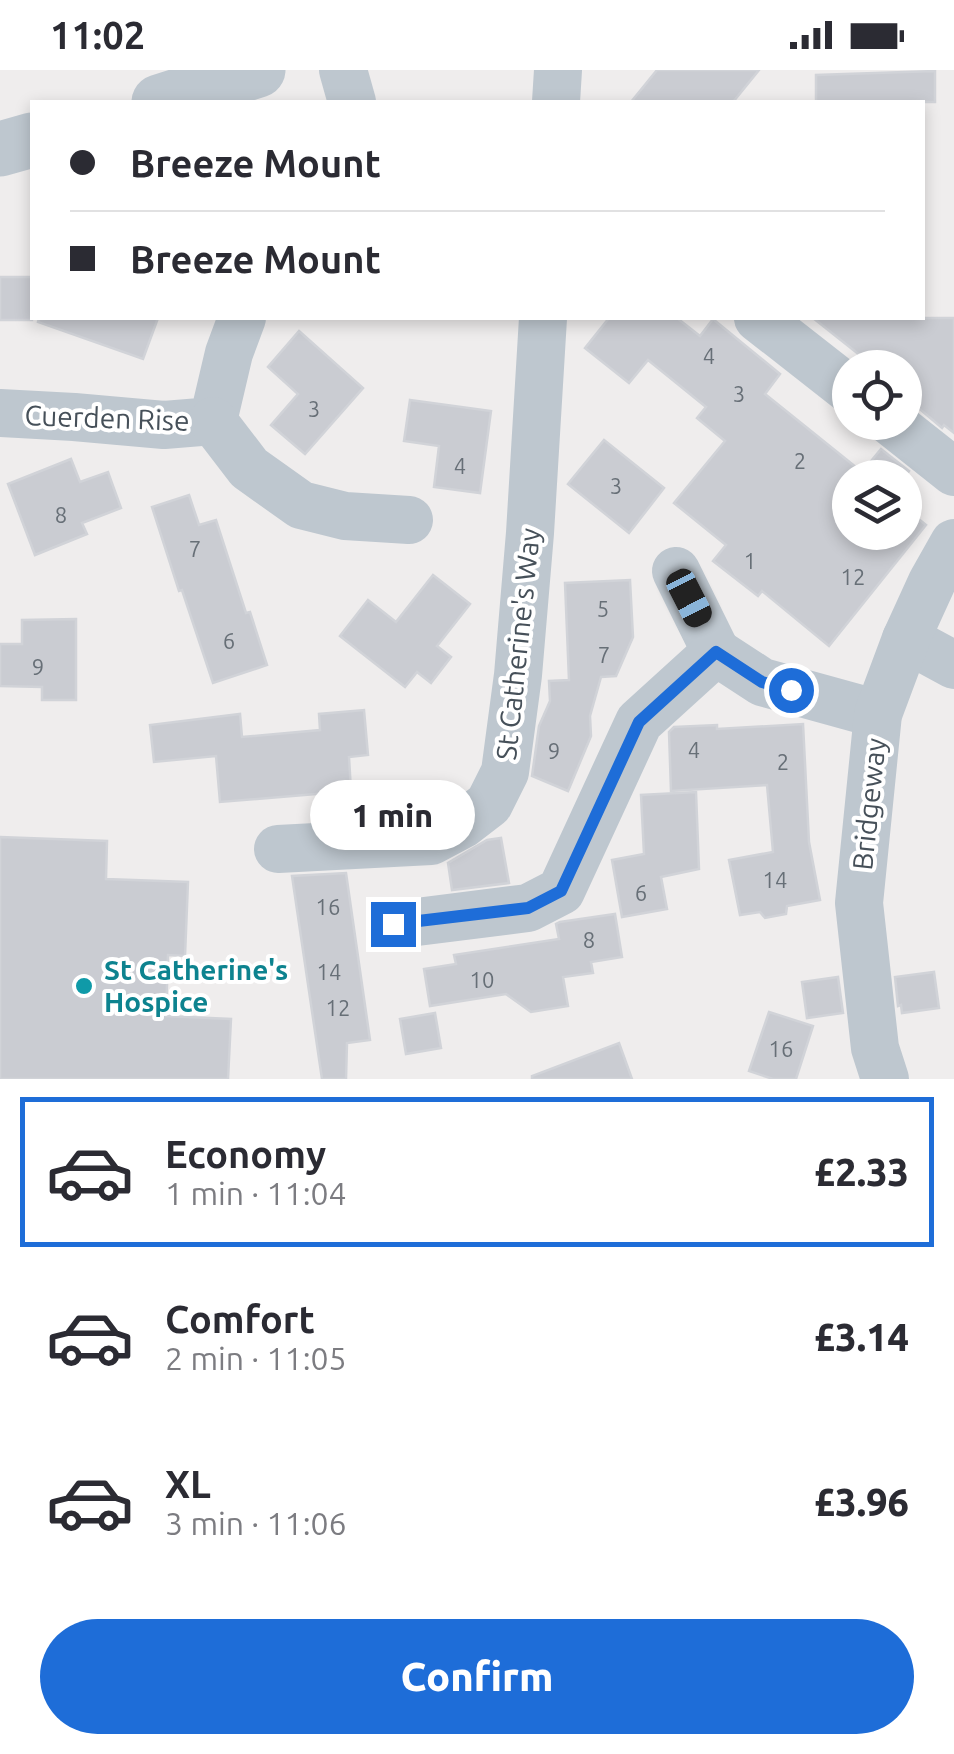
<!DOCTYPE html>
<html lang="en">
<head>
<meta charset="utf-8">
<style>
	:root { --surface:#fff; --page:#f2f2f3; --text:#2b2b33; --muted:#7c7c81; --line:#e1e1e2; --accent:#1e6dd8 }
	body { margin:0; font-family:Ubuntu,sans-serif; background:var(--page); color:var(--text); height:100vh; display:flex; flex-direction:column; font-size:38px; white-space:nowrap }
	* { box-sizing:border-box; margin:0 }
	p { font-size:32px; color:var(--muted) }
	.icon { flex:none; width:55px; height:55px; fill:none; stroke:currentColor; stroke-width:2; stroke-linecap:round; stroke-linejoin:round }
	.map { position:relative; height:1009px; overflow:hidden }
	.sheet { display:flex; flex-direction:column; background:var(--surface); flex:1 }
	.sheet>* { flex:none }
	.hud { position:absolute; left:30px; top:30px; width:895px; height:220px; border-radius:0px; box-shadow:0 5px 15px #0003; display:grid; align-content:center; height:220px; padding:0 40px; background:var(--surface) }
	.tools { position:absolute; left:832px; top:280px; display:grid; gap:20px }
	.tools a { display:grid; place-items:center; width:90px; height:90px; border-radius:50%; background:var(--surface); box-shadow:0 5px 15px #0003; font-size:50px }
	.end { position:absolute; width:45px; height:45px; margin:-22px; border:12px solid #1e6dd8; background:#fff; box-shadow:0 0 0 5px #fff }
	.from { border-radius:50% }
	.bubble { position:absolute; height:70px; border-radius:35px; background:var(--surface); box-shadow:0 5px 15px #0003; font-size:32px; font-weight:800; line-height:70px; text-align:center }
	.car { position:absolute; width:30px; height:60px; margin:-30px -15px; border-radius:12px; box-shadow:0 0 8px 2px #0007; background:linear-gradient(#222 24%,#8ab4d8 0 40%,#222 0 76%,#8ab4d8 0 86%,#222 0) }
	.hud b { display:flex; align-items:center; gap:35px; height:95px; font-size:38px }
	.hud b+b { border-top:2px solid var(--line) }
	.hud i { width:25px; height:25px; background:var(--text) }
	ul { padding:18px 0 0; list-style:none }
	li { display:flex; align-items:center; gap:30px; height:150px; margin:0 20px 15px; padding:0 20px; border:5px solid transparent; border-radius:0px }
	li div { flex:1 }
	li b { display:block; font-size:38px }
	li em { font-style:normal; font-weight:800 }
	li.selected { border-color:var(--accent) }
	li>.icon { width:90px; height:90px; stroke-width:1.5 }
	.cta { display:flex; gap:20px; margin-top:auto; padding:20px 40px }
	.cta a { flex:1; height:115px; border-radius:60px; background:var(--accent); color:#fff; font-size:40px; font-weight:800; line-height:115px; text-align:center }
	.status { display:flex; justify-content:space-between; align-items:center; height:70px; padding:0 50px; background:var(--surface); direction:ltr }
	.status svg { height:28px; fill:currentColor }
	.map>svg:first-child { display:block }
	.building { fill:#caccd2; stroke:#d1d3d8; stroke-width:2.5 }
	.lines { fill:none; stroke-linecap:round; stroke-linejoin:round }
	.minor { stroke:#bec7cf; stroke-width:48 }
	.tertiary { stroke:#bec7cf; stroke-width:55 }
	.route { stroke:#1e6dd8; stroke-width:12 }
	.culture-dot { fill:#0f9aa8; stroke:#fff; stroke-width:4 }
	.labels { text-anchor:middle; stroke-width:8; stroke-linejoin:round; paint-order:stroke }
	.number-label { font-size:22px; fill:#676f77 }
	.street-label { font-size:28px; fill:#465059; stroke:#fff }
	.culture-label { font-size:28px; font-weight:bold; fill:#0d838f; stroke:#fff; text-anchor:start }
</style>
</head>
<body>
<div class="status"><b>11:02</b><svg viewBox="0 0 49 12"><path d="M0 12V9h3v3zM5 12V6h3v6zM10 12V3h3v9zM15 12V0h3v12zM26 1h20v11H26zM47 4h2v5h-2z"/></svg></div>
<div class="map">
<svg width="954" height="1009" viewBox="0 0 954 1009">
	<rect width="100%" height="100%" fill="#efeded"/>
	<g class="building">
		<path d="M657,0h102l-26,32h-102z"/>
		<path d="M935,1v31h-119v-27z"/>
		<rect x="0" y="207" width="32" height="43"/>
		<path d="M39,248h119l-15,41 -105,-37z"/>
		<path d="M609,248h68l23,18 13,-17 67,55 -15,20 97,78 19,-23 28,22 -5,7h-54v54h55v-24l21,17 -97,121 -67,-55 -4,5 -45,-35 13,-16 -52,-42 51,-62 -28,-23 9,-11 -58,-47 -19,23 -44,-35z"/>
		<path d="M813,248h141v115l-10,-8 -2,3 -26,-22 2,-2 -13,-11v-25h-29z"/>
		<path d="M299,261l64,57 -58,66 -34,-29 27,-31 -30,-27z"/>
		<path d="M410,330l81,11 -11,82 -46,-6 5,-41 -35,-5z"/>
		<path d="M604,370l60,48 -35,45 -61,-49z"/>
		<path d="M71,389l9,23 28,-10 13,36 -39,15 5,11 -52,21 -27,-71z"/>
		<path d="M189,425l10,30 17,-5 30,93 4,-1 17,53 -54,18 -31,-93 -3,1 -27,-84z"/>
		<path d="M433,505l37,29 -33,42 14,11 -20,26 -14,-11 -12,15 -65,-51 28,-36 28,22z"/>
		<path d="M630,510l3,57 -17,39 -15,1 -11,39 1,20 -23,55 -36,-15 7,-50 11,-25 -1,-20 20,-1 -4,-97z"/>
		<path d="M76,549v81h-34v-13l-42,-1v-42h22v-24z"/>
		<path d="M364,640l4,45 -19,2 2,34 -131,11 -4,-46 -62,6 -4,-37 90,-11 2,23 78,-7 -1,-16z"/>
		<path d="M803,654l6,118 11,58 -33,6 -1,8 -21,4 -5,-6 -20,3 -11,-55 44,-8 -6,-67 -96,6 -2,-59 5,-5 43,-2v4z"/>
		<path d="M696,722l3,77 -38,8 6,32 -45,8 -10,-57 32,-6 -3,-59z"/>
		<path d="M0,767l107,4 -1,38 82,3 -3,74 -17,-1 -2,61 65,3 -3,60h-228z"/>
		<path d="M501,768l8,45 -57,7 -4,-27 39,-23z"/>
		<path d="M346,803l24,167 -23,3 -1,36h-24l-30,-203z"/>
		<path d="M615,844l7,43 -31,5 2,11 -30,4 5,29 -37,6 -25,-18 -76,12 -6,-37 32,-5 -2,-9 105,-16 -3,-15 4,-2z"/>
		<path d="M934,902l5,36 -37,5 -1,-8 -3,1 -3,-29z"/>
		<path d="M838,907l5,36 -36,5 -5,-36z"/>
		<path d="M769,942l44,14 -17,53h-23l-24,-8z"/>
		<path d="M435,943l6,35 -35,6 -6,-35z"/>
		<path d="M619,973l13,36h-100v-3z"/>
	</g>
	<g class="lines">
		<g class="minor">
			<path d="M343,0l9,32"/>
			<path d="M556,32l2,-32"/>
			<path d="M758,248l92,72"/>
			<path d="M0,343l74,4 90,8 49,-4 16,-68 13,-35"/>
			<path d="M213,351l36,47 52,37 44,11 64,4"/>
			<path d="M891,352l63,50"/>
			<path d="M676,501l40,81"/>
			<path d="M906,569l48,26"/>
			<path d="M278,779l153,-8 32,-17 26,-20 16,-32 13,-97 12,-142 13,-215"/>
			<path d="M393,855l135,-17 33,-17 78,-169 77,-70 46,30 116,32"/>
			<path d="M885,1009l-10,-31 -16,-145 19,-189 28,-75 26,-57 22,-39"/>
		</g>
		<g class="tertiary">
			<path d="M159,32l99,-32"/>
			<path d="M0,79l32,-9"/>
		</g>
	</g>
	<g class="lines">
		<path class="route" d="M393,854l135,-16 33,-17 78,-169 77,-70 46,30 29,8"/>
	</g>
	<circle class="culture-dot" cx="84" cy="916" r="10"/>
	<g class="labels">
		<g class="number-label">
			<text x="709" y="294">4</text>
			<text x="739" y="332">3</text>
			<text x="314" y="347">3</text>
			<text x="800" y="399">2</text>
			<text x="460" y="404">4</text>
			<text x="616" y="424">3</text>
			<text x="61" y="453">8</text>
			<text x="195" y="487">7</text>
			<text x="750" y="499">1</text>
			<text x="853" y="515">12</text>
			<text x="603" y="547">5</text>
			<text x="229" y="579">6</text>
			<text x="604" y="593">7</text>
			<text x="38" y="605">9</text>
			<text x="694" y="688">4</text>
			<text x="554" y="689">9</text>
			<text x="783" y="700">2</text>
			<text x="775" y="818">14</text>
			<text x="641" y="831">6</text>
			<text x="328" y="845">16</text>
			<text x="589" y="878">8</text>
			<text x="329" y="910">14</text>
			<text x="482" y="918">10</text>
			<text x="338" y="946">12</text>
			<text x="781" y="987">16</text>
		</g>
		<g class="street-label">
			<text transform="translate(107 348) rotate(2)" y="10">Cuerden Rise</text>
			<text transform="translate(518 574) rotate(-84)" y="10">St Catherine's Way</text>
			<text transform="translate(869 734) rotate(-84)" y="10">Bridgeway</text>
		</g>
		<g class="culture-label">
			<text x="104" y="910">St Catherine's<tspan x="104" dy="32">Hospice</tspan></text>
		</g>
	</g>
</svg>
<div class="tools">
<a><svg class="icon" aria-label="locate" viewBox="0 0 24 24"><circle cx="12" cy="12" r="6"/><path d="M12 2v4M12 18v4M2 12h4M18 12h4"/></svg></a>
<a><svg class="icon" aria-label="layers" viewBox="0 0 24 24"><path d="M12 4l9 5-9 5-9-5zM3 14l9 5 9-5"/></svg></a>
</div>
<i class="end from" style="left:791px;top:620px"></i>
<i class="end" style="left:393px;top:854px"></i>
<div class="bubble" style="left:310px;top:710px;width:165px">1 min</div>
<i class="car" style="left:689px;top:528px;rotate:153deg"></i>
<div class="hud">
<b><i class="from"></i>Breeze Mount</b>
<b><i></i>Breeze Mount</b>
</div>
</div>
<section class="sheet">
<ul>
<li class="selected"><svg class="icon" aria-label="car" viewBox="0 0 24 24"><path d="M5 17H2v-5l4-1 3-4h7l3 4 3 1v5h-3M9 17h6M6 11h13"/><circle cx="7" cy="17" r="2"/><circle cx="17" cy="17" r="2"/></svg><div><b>Economy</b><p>1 min · 11:04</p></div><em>£2.33</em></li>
<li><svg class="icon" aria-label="car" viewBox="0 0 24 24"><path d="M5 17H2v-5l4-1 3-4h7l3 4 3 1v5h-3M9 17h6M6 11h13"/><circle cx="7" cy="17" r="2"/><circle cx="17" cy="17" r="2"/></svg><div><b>Comfort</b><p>2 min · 11:05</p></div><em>£3.14</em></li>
<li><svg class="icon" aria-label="car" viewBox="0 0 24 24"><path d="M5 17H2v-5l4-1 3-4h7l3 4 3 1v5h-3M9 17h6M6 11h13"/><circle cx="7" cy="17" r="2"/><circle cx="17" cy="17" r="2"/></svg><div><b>XL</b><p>3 min · 11:06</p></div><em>£3.96</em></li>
</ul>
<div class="cta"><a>Confirm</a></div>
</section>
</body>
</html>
